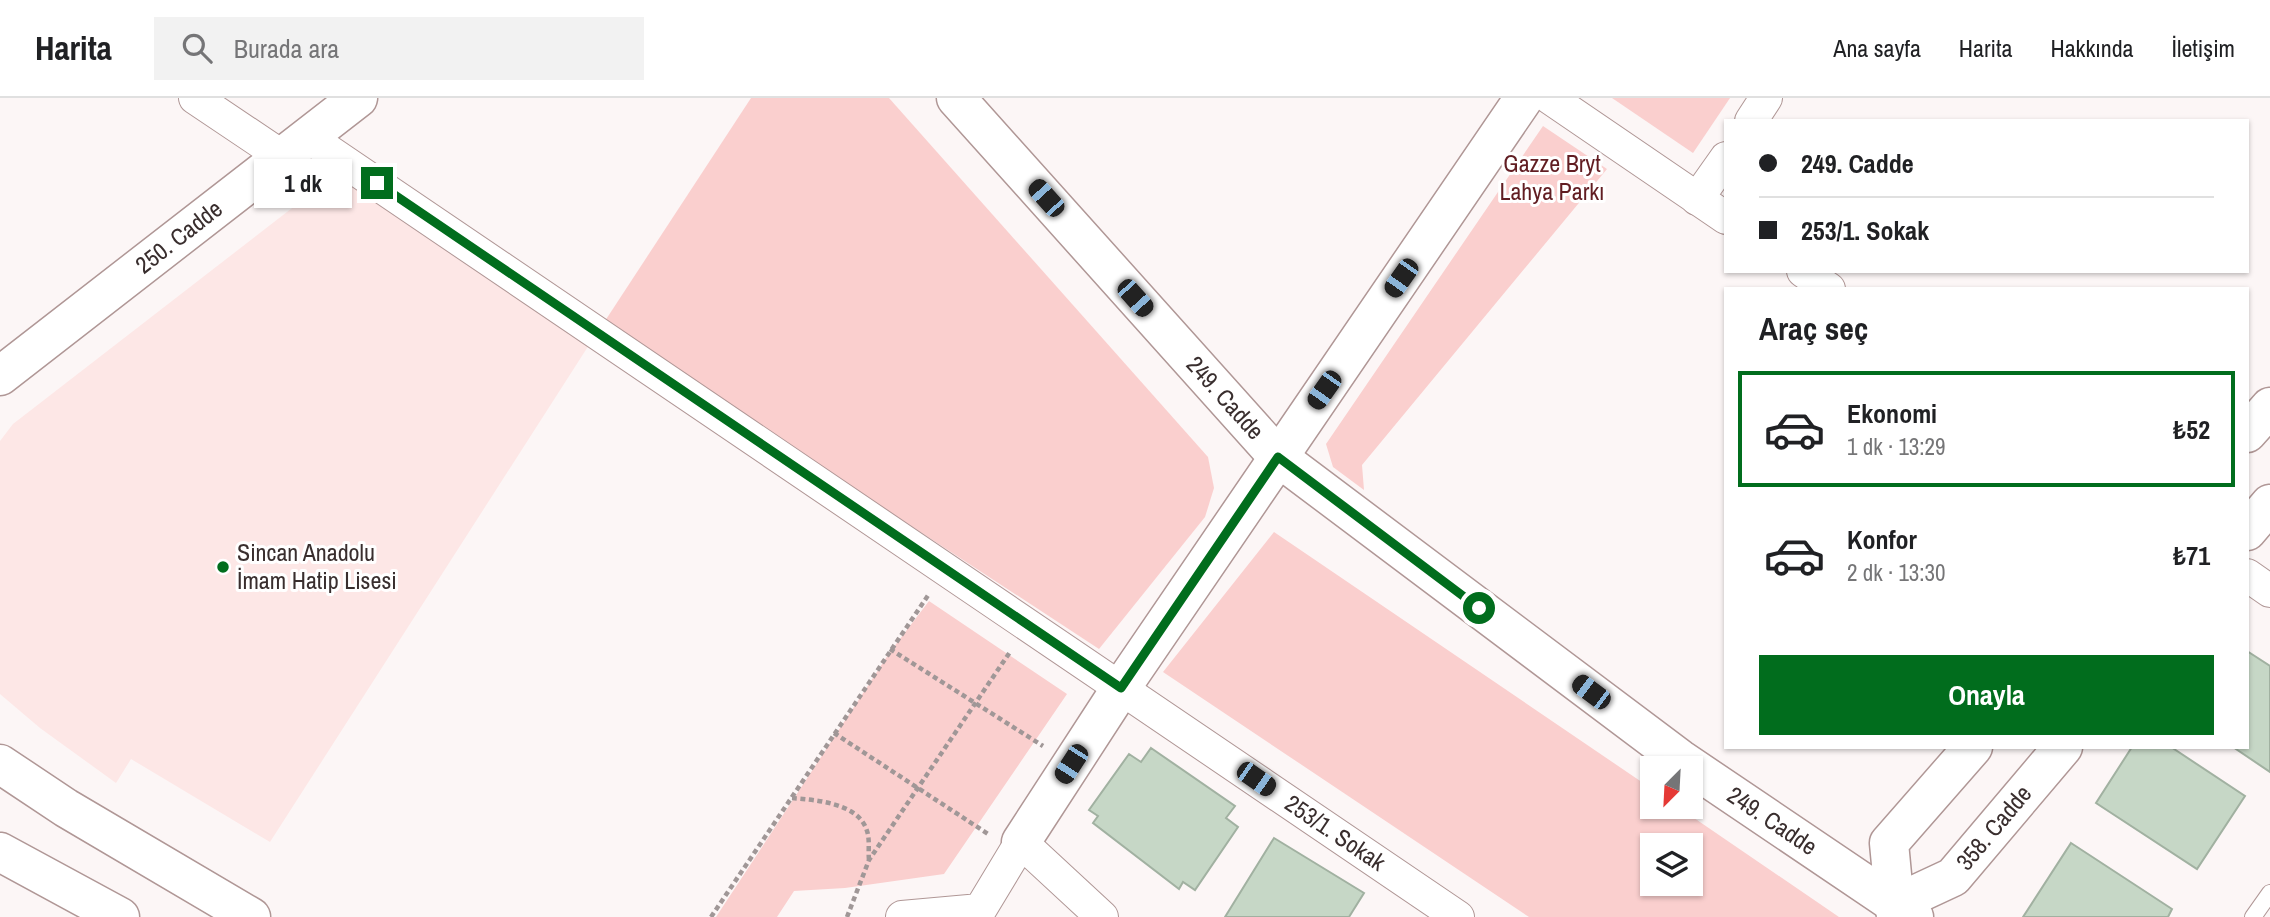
<!DOCTYPE html>
<html lang="tr">
<head>
<meta charset="utf-8">
<style>
	:root { --surface:#fff; --page:#f2f2f2; --text:#202124; --muted:#757577; --line:#e0e0e0; --accent:#016d1d }
	body { margin:0; font-family:"Archivo Narrow",sans-serif; background:var(--page); color:var(--text); height:100vh; display:flex; flex-direction:column; font-size:26px; white-space:nowrap }
	* { box-sizing:border-box; margin:0 }
	p { font-size:23px; color:var(--muted) }
	.icon { flex:none; width:38px; height:38px; fill:none; stroke:currentColor; stroke-width:2; stroke-linecap:round; stroke-linejoin:round }
	.map { position:relative; flex:1; overflow:hidden }
	.details { position:absolute; left:1724px; top:189px; width:525px; height:462px; display:flex; flex-direction:column; background:var(--surface); border-radius:0px; box-shadow:0 2px 5px #0004 }
	.details>* { flex:none }
	.guide { position:absolute; left:1724px; top:21px; width:525px; height:154px; border-radius:0px; box-shadow:0 2px 5px #0004; display:grid; align-content:center; height:154px; padding:0 35px; background:var(--surface) }
	.needle { width:46px; rotate:204deg }
	.fabs { position:absolute; left:1640px; top:658px; display:grid; gap:14px }
	.fabs a { display:grid; place-items:center; width:63px; height:63px; border-radius:0px; background:var(--surface); box-shadow:0 2px 5px #0004; font-size:35px }
	.end { position:absolute; width:32px; height:32px; margin:-16px; border:9px solid #016d1d; background:#fff; box-shadow:0 0 0 4px #fff }
	.from { border-radius:50% }
	.bubble { position:absolute; height:49px; border-radius:0px; background:var(--surface); box-shadow:0 2px 5px #0004; font-size:23px; font-weight:700; line-height:49px; text-align:center }
	.car { position:absolute; width:21px; height:42px; margin:-21px -10px; border-radius:9px; box-shadow:0 0 5px 2px #0007; background:linear-gradient(#222 24%,#8ab4d8 0 40%,#222 0 76%,#8ab4d8 0 86%,#222 0) }
	.guide b { display:flex; align-items:center; gap:24px; height:66px; font-size:26px }
	.guide b+b { border-top:2px solid var(--line) }
	.guide i { width:18px; height:18px; background:var(--text) }
	ul { padding:0; list-style:none }
	li { display:flex; align-items:center; gap:21px; height:116px; margin:0 14px 10px; padding:0 21px; border:4px solid transparent; border-radius:0px }
	li div { flex:1 }
	li b { display:block; font-size:26px }
	li em { font-style:normal; font-weight:700 }
	li.active { border-color:var(--accent) }
	li>.icon { width:63px; height:63px; stroke-width:1.5 }
	h2 { padding:0 35px; font-size:32px; line-height:84px }
	.cta { display:flex; gap:14px; margin-top:auto; padding:14px 35px }
	.cta a { flex:1; height:80px; border-radius:0px; background:var(--accent); color:#fff; font-size:28px; font-weight:700; line-height:80px; text-align:center }
	header { display:flex; align-items:center; gap:42px; box-sizing:border-box; height:98px; padding:0 35px; background:var(--surface); border-bottom:2px solid var(--line) }
	header strong { font-size:33px }
	nav { display:flex; gap:38px; margin-inline-start:auto; font-size:24px }
	.search { width:490px; height:63px; background:var(--page); display:flex; align-items:center; gap:18px; box-sizing:border-box; padding:0 24px; border-radius:0px; color:var(--muted); font-size:26px }
	.map>svg:first-child { display:block }
	.built { fill:#fde7e6 }
	.green { fill:#facfce; fill-rule:evenodd }
	.building { fill:#c6d7c6; stroke:#a1b1a1; stroke-width:2 }
	.lines { fill:none; stroke-linecap:round; stroke-linejoin:round }
	.lane-casing { stroke:#b09796; stroke-width:18 }
	.street-casing { stroke:#b09796; stroke-width:34 }
	.secondary-casing { stroke:#b09796; stroke-width:41 }
	.path { stroke:#a09797; stroke-width:4.5; stroke-dasharray:5 3.5; stroke-linecap:butt }
	.lane { stroke:#fff; stroke-width:16 }
	.street { stroke:#fff; stroke-width:32 }
	.secondary { stroke:#fff; stroke-width:38 }
	.route { stroke:#016d1d; stroke-width:9 }
	.poi-dot { fill:#016d1d; stroke:#fff; stroke-width:2.5 }
	.labels { text-anchor:middle; stroke-width:6; stroke-linejoin:round; paint-order:stroke }
	.park-label { font-size:24px; fill:#611d22; stroke:#fff }
	.street-label { font-size:24px; fill:#392e2e; stroke:#fff }
	.poi-label { font-size:24px; fill:#392e2e; stroke:#fff; text-anchor:start }
</style>
</head>
<body>
<header>
<strong>Harita</strong>
<div class="search"><svg class="icon" aria-label="search" viewBox="0 0 24 24"><circle cx="10" cy="10" r="6"/><path d="M15 15l6 6"/></svg>Burada ara</div>
<nav><a>Ana sayfa</a><a>Harita</a><a>Hakkında</a><a>İletişim</a></nav>
</header>
<div class="map">
<svg width="2270" height="819" viewBox="0 0 2270 819">
	<rect width="100%" height="100%" fill="#fcf6f6"/>
	<path class="built" d="M340,73l249,174 -319,497 -139,-83 -15,24 -76,-55 -40,-34v-253l13,-17z"/>
	<g class="green">
		<path d="M751,0h138l319,359 6,31 -9,29 -106,132 -496,-325z"/>
		<path d="M1612,0h118l-37,55z"/>
		<path d="M1543,28l64,43 -245,296 2,25 -31,-23 -7,-23z"/>
		<path d="M1274,434l378,257v18h26l161,110h-310l-366,-245zM1690,747v39h-38v-39z"/>
		<path d="M929,503l138,93 -123,180 -99,14 -51,3 -17,26h-61l174,-265z"/>
	</g>
	<g class="building">
		<path d="M2247,553l23,15v106l-37,-25h14z"/>
		<path d="M2132,649h39l74,49 -48,73 -101,-66z"/>
		<path d="M1151,650l84,58 -9,12 12,9 -43,63 -12,-8 -4,7 -86,-66 5,-7 -9,-6 40,-56 12,8z"/>
		<path d="M1274,740l90,55 -15,24h-124z"/>
		<path d="M2071,745l101,66 -4,8h-145z"/>
	</g>
	<g class="lines">
		<defs>
			<path id="lane" d="M2253,819l17,-24"/>
			<g id="street">
				<path d="M195,0l88,59"/>
				<path d="M1550,0l176,120"/>
				<path d="M1751,23l15,-23"/>
				<path d="M308,39l1150,780"/>
				<path d="M1697,101l29,-41"/>
				<path d="M1803,173l26,18"/>
				<path d="M2247,477l23,16"/>
				<path d="M902,819l78,-7 41,-68 81,75"/>
			</g>
			<g id="secondary">
				<path d="M956,0l322,359 402,302 234,158"/>
				<path d="M0,278l358,-278"/>
				<path d="M2247,335l23,-26"/>
				<path d="M2247,433l23,-27"/>
				<path d="M0,666l66,44 185,109"/>
				<path d="M1021,744l100,-154 403,-590"/>
				<path d="M0,754l120,65"/>
				<path d="M1895,806l58,-27 110,-130"/>
				<path d="M1896,819l-7,-74 84,-96"/>
			</g>
		</defs>
		<use href="#lane" class="lane-casing"/>
		<use href="#street" class="street-casing"/>
		<use href="#secondary" class="secondary-casing"/>
		<g class="path">
			<path d="M890,551l153,97"/>
			<path d="M834,635l154,101"/>
			<path d="M792,700c24,2 67,5 75,33 3,8 1,20 2,29"/>
			<path d="M711,819l218,-323"/>
			<path d="M847,819l22,-57 141,-208"/>
		</g>
		<use href="#lane" class="lane"/>
		<use href="#street" class="street"/>
		<use href="#secondary" class="secondary"/>
	</g>
	<g class="lines">
		<path class="route" d="M377,85l744,505 157,-231 201,151"/>
	</g>
	<circle class="poi-dot" cx="223" cy="469" r="7"/>
	<g class="labels">
		<g class="park-label">
			<text x="1552" y="74">Gazze Bryt<tspan x="1552" dy="28">Lahya Parkı</tspan></text>
		</g>
		<g class="street-label">
			<text transform="translate(179 139) rotate(-38)" y="8">250. Cadde</text>
			<text transform="translate(1225 300) rotate(48)" y="8">249. Cadde</text>
			<text transform="translate(1772 723) rotate(34)" y="8">249. Cadde</text>
			<text transform="translate(1994 730) rotate(-50)" y="8">358. Cadde</text>
			<text transform="translate(1335 735) rotate(34)" y="8">253/1. Sokak</text>
		</g>
		<g class="poi-label">
			<text x="237" y="463">Sincan Anadolu<tspan x="237" dy="28">İmam Hatip Lisesi</tspan></text>
		</g>
	</g>
</svg>
<div class="fabs">
<a><svg class="needle" viewBox="-14 -14 28 28"><path d="M0-13l5 13h-10z" fill="#e53935"/><path d="M0 13l5-13h-10z" fill="#757577"/></svg></a>
<a><svg class="icon" aria-label="layers" viewBox="0 0 24 24"><path d="M12 4l9 5-9 5-9-5zM3 14l9 5 9-5"/></svg></a>
</div>
<i class="end from" style="left:1479px;top:510px"></i>
<i class="end" style="left:377px;top:85px"></i>
<div class="bubble" style="left:254px;top:61px;width:98px">1 dk</div>
<i class="car" style="left:1046px;top:100px;rotate:318deg"></i>
<i class="car" style="left:1401px;top:180px;rotate:215deg"></i>
<i class="car" style="left:1135px;top:200px;rotate:138deg"></i>
<i class="car" style="left:1324px;top:292px;rotate:215deg"></i>
<i class="car" style="left:1591px;top:594px;rotate:307deg"></i>
<i class="car" style="left:1071px;top:666px;rotate:213deg"></i>
<i class="car" style="left:1256px;top:681px;rotate:125deg"></i>
<div class="guide">
<b><i class="from"></i>249. Cadde</b>
<b><i></i>253/1. Sokak</b>
</div>
<section class="details">
<h2>Araç seç</h2>
<ul>
<li class="active"><svg class="icon" aria-label="car" viewBox="0 0 24 24"><path d="M5 17H2v-5l4-1 3-4h7l3 4 3 1v5h-3M9 17h6M6 11h13"/><circle cx="7" cy="17" r="2"/><circle cx="17" cy="17" r="2"/></svg><div><b>Ekonomi</b><p>1 dk · 13:29</p></div><em>₺52</em></li>
<li><svg class="icon" aria-label="car" viewBox="0 0 24 24"><path d="M5 17H2v-5l4-1 3-4h7l3 4 3 1v5h-3M9 17h6M6 11h13"/><circle cx="7" cy="17" r="2"/><circle cx="17" cy="17" r="2"/></svg><div><b>Konfor</b><p>2 dk · 13:30</p></div><em>₺71</em></li>
</ul>
<div class="cta"><a>Onayla</a></div>
</section>
</div>
</body>
</html>
